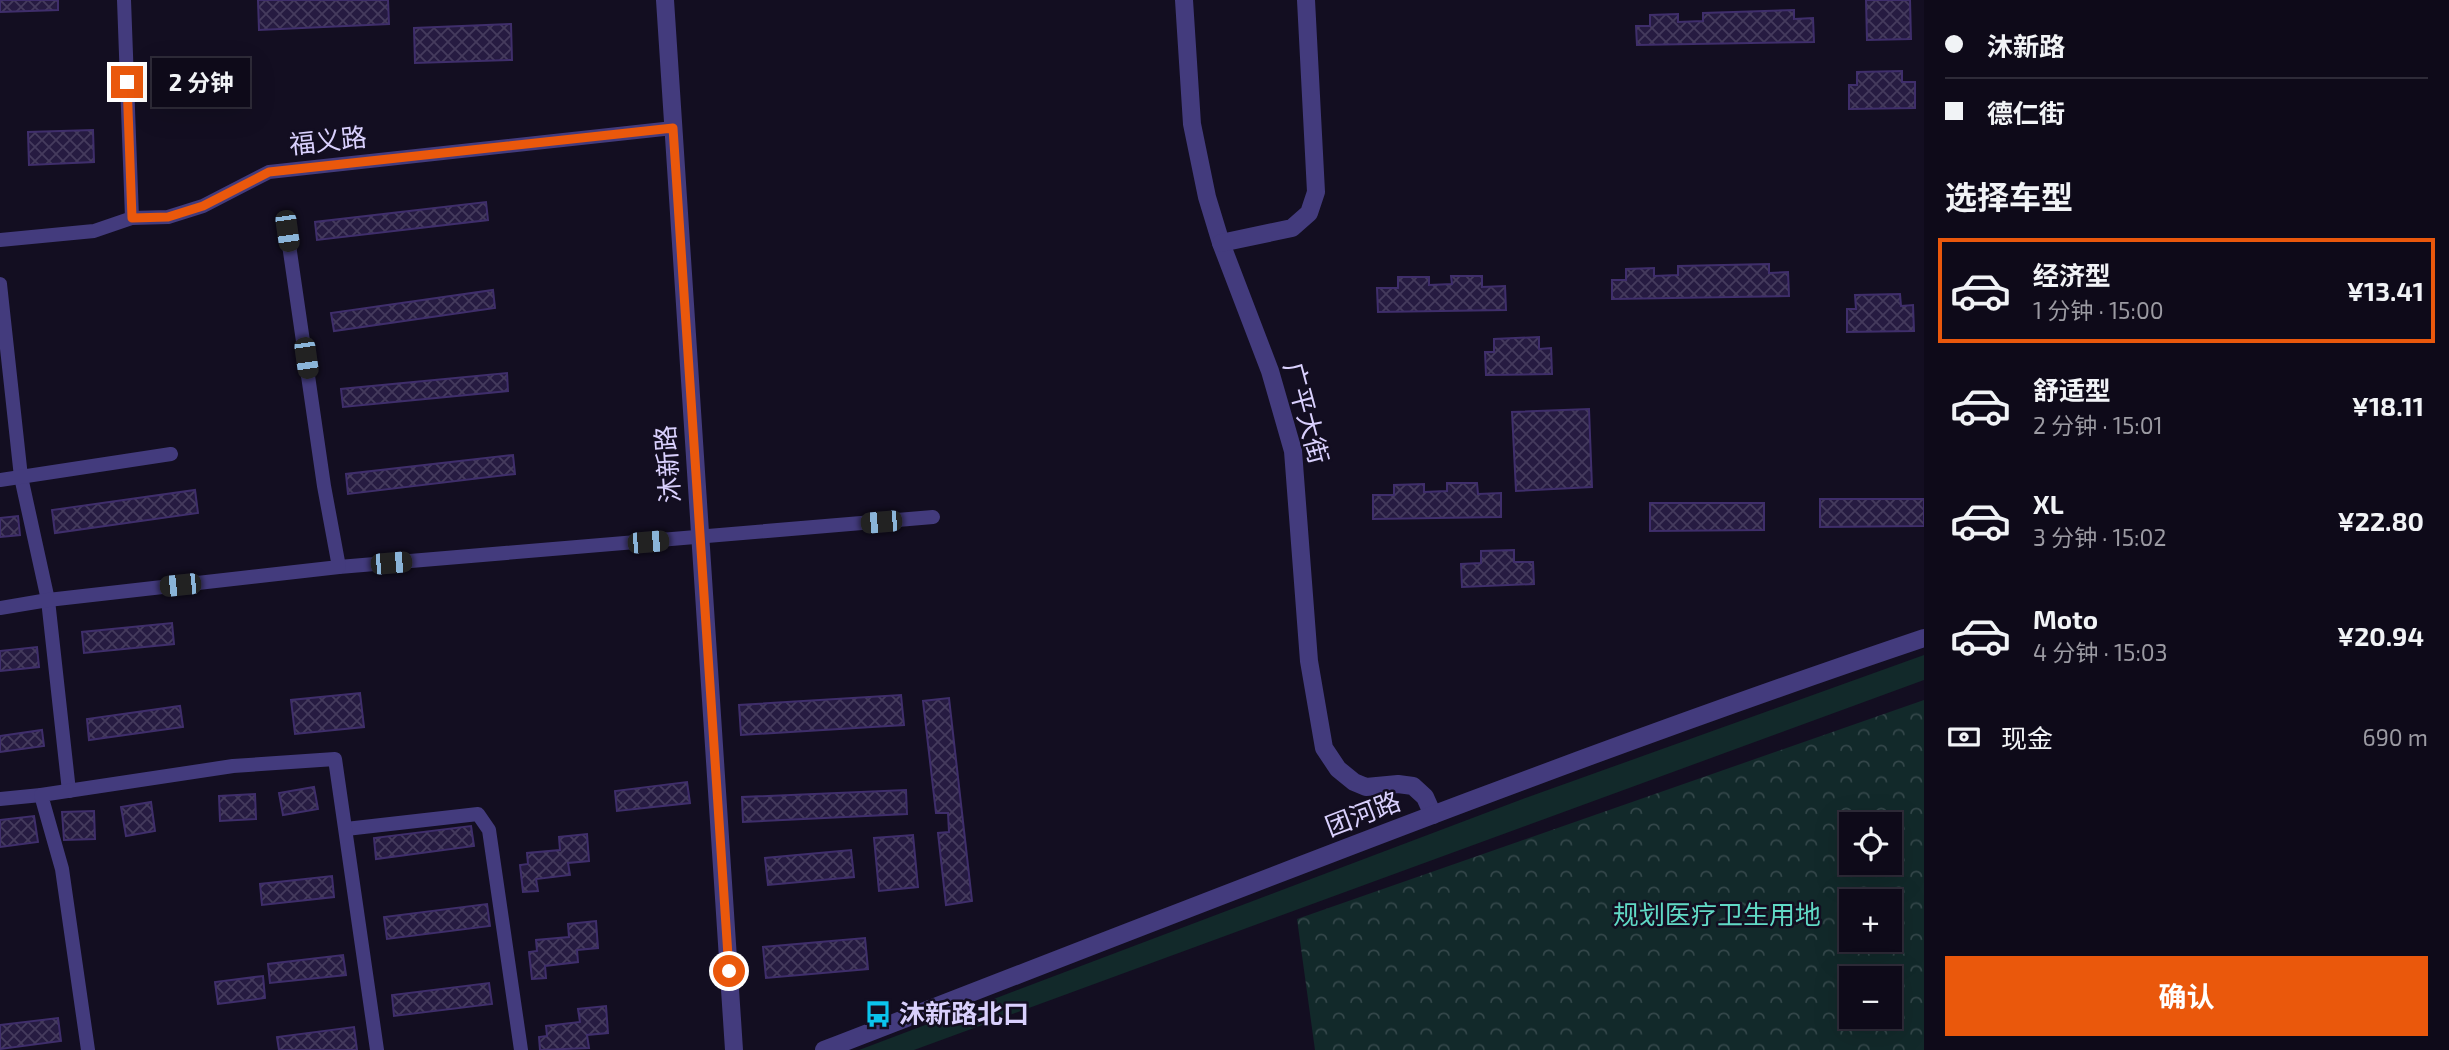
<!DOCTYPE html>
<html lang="zh">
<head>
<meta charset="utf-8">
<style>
	:root { --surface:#0e0a19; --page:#1c1826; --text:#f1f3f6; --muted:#9b9aa2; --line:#2e2b38; --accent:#ea580c }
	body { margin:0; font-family:"Exo 2","Noto Sans SC",sans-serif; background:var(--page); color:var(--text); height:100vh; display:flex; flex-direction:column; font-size:26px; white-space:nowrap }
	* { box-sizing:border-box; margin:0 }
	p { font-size:23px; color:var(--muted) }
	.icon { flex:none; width:38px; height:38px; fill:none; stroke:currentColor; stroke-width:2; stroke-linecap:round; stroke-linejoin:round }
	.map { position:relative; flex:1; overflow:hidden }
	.drawer { display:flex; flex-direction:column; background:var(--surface); width:525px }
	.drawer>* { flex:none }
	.top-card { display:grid; align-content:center; height:154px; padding:0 21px; background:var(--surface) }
	.controls { position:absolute; left:1839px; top:812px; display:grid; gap:14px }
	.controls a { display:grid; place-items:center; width:63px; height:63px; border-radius:0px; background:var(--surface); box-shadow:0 7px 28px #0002,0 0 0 2px var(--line); font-size:35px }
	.end { position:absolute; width:32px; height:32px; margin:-16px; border:9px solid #ea580c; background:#fff; box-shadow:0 0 0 4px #fff }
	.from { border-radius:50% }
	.bubble { position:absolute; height:49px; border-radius:0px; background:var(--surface); box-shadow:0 7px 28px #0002,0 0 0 2px var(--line); font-size:23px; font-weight:700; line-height:49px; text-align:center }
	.car { position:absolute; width:21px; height:42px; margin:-21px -10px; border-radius:9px; box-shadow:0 0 5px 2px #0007; background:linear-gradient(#222 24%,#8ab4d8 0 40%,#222 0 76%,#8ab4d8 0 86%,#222 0) }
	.top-card b { display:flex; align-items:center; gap:24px; height:66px; font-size:26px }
	.top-card b+b { border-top:2px solid var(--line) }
	.top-card i { width:18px; height:18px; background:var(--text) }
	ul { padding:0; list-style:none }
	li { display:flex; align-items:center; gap:21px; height:105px; margin:0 14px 10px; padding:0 7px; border:4px solid transparent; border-radius:0px }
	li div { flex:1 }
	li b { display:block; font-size:26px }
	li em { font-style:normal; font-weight:700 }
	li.on { border-color:var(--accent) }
	li>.icon { width:63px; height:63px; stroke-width:1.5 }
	h2 { padding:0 21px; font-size:32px; line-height:84px }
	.pay { display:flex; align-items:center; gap:18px; height:77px; padding:0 21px; font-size:26px }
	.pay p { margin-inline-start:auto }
	.primary-button { display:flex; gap:14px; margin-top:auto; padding:14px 21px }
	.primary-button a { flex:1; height:80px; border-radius:0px; background:var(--accent); color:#fff; font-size:28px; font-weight:700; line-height:80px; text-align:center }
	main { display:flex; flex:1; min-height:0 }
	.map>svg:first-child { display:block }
	.forest { fill:url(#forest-crowns); fill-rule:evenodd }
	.green { fill:#12292a }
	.building { fill:url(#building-cross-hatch); stroke:#3f2e6b; stroke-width:2 }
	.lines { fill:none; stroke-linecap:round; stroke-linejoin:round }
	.minor { stroke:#433b7d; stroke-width:14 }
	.tertiary { stroke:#433b7d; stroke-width:18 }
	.route { stroke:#ea580c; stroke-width:9 }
	.labels { text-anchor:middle; stroke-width:5; stroke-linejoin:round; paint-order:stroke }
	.street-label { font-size:26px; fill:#d9d0fd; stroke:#130e21 }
	.park-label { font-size:26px; fill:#60d9c5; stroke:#130e21 }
	.poi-label { font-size:26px; font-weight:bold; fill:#d9d0fd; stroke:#130e21; text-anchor:start }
</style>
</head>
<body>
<main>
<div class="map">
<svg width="1924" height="1050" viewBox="0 0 1924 1050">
	<defs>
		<pattern id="forest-crowns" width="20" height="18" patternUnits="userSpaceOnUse" patternTransform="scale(1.75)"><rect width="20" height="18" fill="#12292a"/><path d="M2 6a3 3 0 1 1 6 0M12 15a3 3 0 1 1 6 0" fill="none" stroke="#34474a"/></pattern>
		<pattern id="building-cross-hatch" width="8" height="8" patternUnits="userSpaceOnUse" patternTransform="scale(1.75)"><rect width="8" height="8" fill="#261b41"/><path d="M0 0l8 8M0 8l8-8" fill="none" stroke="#453b5d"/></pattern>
	</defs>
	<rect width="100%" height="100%" fill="#130e21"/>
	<path class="forest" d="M1924,700v350h-609l-18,-131zM1852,824h38v39h-38zM1852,901h38v39h-38zM1852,978h38v39h-38z"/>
	<path class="green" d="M1924,655v25l-1010,370h-55l661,-250z"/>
	<g class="building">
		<path d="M0,0h58v10l-58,2z"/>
		<path d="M258,0h130l1,24 -130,6z"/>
		<path d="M1866,0h44l1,39 -44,1z"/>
		<path d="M1794,10v9l19,-1 1,24 -177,3 -1,-19h14v-11l28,-1v8l25,-1v-8z"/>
		<path d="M511,24l1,36 -97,3 -1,-35z"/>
		<path d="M246,59l2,34 -85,4 -1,-34z"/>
		<path d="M1902,71v11h13v26l-66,1v-24h8v-13z"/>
		<path d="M93,130l1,32 -65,3 -1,-33z"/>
		<path d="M486,202l2,18 -171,20 -2,-18z"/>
		<path d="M1769,264v9l19,-1 1,24 -177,3v-19h14v-11l28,-1v8l24,-1v-9z"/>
		<path d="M1451,276h31v11l23,-1 1,24 -128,2 -1,-24h21v-11h31v8l23,-1z"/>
		<path d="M493,290l2,18 -161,23 -3,-18z"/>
		<path d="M1900,294l1,12 12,-1 1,26 -67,1v-23h9l-1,-14z"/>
		<path d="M1539,337v12l12,-1 1,26 -66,1 -1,-23h9v-13z"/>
		<path d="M507,373l1,18 -165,16 -2,-18z"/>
		<path d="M1589,409l3,78 -76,4 -4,-79z"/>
		<path d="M513,455l2,19 -167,20 -2,-20z"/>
		<path d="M1447,483h30l1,11 23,-1v24l-128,2v-24h21v-10l30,-1v8l23,-1z"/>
		<path d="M195,490l3,23 -143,20 -3,-23z"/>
		<path d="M1820,499h104v27l-104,1z"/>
		<path d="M1650,503h114v27l-114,1z"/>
		<path d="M18,516l2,19 -20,2v-19z"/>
		<path d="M1514,550v12h19l1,22 -72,3 -1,-23 20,-1v-12z"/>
		<path d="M172,623l2,21 -90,9 -2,-21z"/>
		<path d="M37,647l2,20 -39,4v-20z"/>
		<path d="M360,693l4,34 -69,7 -4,-34z"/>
		<path d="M901,695l3,30 -163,10 -2,-30z"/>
		<path d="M949,698l23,203 -26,4 -8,-72 11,-1 -1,-19h-12l-13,-112z"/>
		<path d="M180,706l3,21 -94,13 -2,-21z"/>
		<path d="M42,730l2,16 -44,6v-16z"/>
		<path d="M687,782l3,21 -73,8 -2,-20z"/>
		<path d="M314,787l4,22 -35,6 -4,-22z"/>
		<path d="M906,790l1,24 -164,8 -1,-25z"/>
		<path d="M255,794l1,25 -36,2 -1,-25z"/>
		<path d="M151,802l4,29 -29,5 -5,-29z"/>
		<path d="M94,811l1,28 -31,1 -2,-28z"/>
		<path d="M34,816l4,26 -38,5v-27z"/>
		<path d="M471,826l3,20 -98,13 -2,-21z"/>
		<path d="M587,834l2,27 -21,2 2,12 -34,4 2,12 -15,1 -3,-27 8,-1 -1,-11 33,-3 -1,-13z"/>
		<path d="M913,835l5,52 -39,4 -5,-53z"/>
		<path d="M851,850l3,27 -86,8 -3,-27z"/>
		<path d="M332,876l2,21 -72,8 -2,-21z"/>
		<path d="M487,904l3,22 -103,13 -3,-22z"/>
		<path d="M596,921l2,27 -21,2 1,12 -33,4 1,12 -14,1 -3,-27 8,-1 -1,-11 33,-3 -1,-13z"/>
		<path d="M865,938l3,31 -102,9 -3,-31z"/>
		<path d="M343,955l3,20 -76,8 -2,-19z"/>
		<path d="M263,976l2,22 -47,6 -3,-22z"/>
		<path d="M489,983l3,21 -98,12 -2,-21z"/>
		<path d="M606,1006l2,27 -21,2 2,13 -49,2 -1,-13 8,-1 -1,-10 34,-4 -2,-13z"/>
		<path d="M58,1018l3,23 -61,8v-24z"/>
		<path d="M354,1027l3,23h-78l-2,-13z"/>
	</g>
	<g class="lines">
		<g class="minor">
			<path d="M124,0l8,218"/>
			<path d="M0,240l94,-9 38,-13 36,-1 35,-11 66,-34 404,-44"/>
			<path d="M0,284l21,193 27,123 21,191"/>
			<path d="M0,480l171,-26"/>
			<path d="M339,567l594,-50"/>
			<path d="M0,608l48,-8 291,-33 -15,-81 -37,-255"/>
			<path d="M0,799l41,-4"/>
			<path d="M346,829l132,-15 11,16 32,220"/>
			<path d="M88,1050l-26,-181 -21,-74 192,-29 102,-7 42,291"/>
		</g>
		<g class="tertiary">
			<path d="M665,0l69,1050"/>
			<path d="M1184,0l8,124 15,73 14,46 49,128 23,80 16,210 15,87 14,21 16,13 12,5 32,-3 15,2 12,11 8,18"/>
			<path d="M1221,243l71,-15 17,-15 7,-21 -10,-192"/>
			<path d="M824,1050c365,-141 729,-287 1100,-412"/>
		</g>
	</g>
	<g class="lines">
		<path class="route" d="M127,82l5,136 36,-1 35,-11 66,-34 404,-44 56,843"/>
	</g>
	<defs>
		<symbol id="bus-bare" viewBox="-9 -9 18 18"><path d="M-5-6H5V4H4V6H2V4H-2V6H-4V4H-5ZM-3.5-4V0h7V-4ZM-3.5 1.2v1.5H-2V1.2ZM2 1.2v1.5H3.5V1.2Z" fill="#0bc4ed" stroke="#130e21" stroke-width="2.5" paint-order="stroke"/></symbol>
	</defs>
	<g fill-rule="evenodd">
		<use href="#bus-bare" x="859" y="995" width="38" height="38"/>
	</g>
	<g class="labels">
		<g class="street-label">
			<text transform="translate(328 141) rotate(-6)" y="9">福义路</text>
			<text transform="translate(1306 413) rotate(75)" y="9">广平大街</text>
			<text transform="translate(668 464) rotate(-94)" y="9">沐新路</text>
			<text transform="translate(1363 814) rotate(-21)" y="9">团河路</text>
		</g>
		<g class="park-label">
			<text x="1717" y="924">规划医疗卫生用地</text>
		</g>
		<g class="poi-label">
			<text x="899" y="1023">沐新路北口</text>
		</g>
	</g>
</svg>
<div class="controls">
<a><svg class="icon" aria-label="locate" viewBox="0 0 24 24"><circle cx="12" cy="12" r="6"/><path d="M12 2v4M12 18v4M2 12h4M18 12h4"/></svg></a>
<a>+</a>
<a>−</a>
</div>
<i class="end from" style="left:729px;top:971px"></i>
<i class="end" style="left:127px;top:82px"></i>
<div class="bubble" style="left:152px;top:58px;width:98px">2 分钟</div>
<i class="car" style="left:287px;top:231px;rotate:172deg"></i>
<i class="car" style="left:306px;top:358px;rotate:172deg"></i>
<i class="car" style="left:881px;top:522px;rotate:265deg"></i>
<i class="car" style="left:648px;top:542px;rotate:85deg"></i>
<i class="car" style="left:391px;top:563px;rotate:85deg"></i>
<i class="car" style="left:180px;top:585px;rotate:264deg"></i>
</div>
<section class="drawer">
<div class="top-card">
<b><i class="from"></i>沐新路</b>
<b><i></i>德仁街</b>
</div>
<h2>选择车型</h2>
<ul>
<li class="on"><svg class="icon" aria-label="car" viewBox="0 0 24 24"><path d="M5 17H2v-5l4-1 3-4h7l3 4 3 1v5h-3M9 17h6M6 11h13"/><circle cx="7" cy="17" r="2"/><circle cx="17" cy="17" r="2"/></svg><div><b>经济型</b><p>1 分钟 · 15:00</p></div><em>¥13.41</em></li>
<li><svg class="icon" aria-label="car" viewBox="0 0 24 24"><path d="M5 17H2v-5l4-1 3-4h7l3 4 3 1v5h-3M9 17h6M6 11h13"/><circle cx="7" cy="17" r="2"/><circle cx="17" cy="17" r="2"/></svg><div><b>舒适型</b><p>2 分钟 · 15:01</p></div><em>¥18.11</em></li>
<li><svg class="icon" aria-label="car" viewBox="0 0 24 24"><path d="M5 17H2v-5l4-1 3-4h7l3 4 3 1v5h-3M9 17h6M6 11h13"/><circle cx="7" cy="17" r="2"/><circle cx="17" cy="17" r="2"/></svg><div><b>XL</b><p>3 分钟 · 15:02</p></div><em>¥22.80</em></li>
<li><svg class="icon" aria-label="car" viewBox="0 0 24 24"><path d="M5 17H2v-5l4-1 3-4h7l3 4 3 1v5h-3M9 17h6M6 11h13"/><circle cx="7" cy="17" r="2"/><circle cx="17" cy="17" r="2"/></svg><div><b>Moto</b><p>4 分钟 · 15:03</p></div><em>¥20.94</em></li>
</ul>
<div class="pay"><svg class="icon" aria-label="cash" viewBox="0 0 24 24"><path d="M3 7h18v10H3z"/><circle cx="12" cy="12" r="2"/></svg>现金<p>690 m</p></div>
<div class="primary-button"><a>确认</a></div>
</section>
</main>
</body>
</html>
